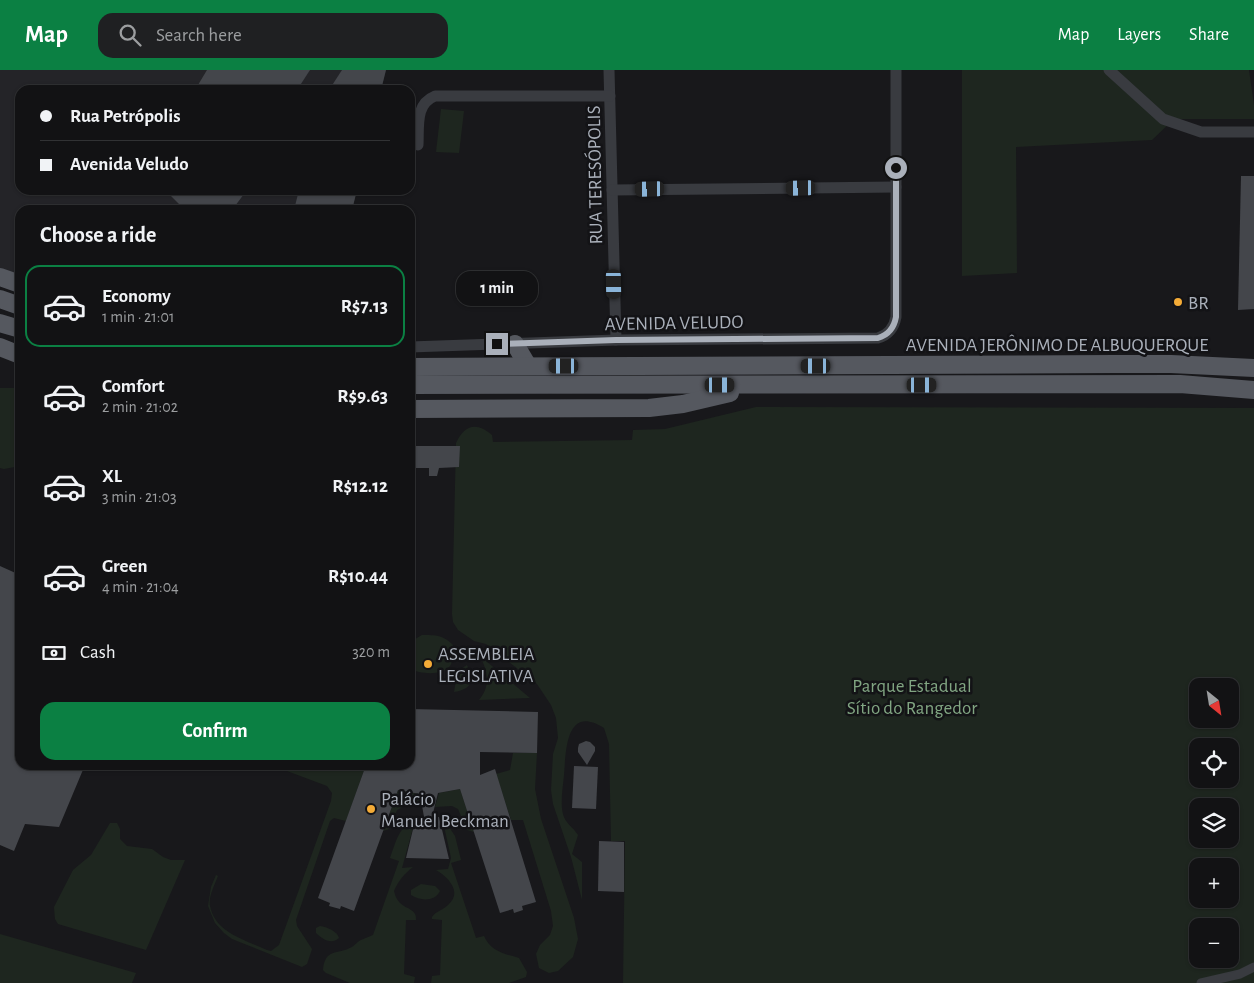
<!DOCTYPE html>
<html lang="en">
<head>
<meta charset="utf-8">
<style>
	:root { --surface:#121214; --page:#1f2022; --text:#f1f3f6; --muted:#9c9ea0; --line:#313234; --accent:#0b8043 }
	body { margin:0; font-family:"Alegreya Sans",sans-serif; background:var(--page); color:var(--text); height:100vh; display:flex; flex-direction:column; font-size:19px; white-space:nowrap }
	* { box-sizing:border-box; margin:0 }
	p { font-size:16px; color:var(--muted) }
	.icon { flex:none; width:28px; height:28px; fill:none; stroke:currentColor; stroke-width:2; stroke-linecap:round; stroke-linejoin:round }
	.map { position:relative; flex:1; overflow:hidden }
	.sheet { position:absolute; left:15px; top:135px; width:400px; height:565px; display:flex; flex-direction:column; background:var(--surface); border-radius:15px; box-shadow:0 1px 4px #0004,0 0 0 1px var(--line) }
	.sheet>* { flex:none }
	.banner { position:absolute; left:15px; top:15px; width:400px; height:110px; border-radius:15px; box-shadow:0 1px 4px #0004,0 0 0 1px var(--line); display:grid; align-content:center; height:110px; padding:0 25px; background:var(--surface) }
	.needle { width:32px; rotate:150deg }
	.buttons { position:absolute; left:1189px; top:608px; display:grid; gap:10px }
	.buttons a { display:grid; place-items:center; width:50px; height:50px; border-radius:10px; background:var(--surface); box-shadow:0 1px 4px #0004,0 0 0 1px var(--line); font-size:25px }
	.end { position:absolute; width:22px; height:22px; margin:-11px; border:6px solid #aab0ba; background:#111; box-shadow:0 0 0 2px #111 }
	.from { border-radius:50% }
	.bubble { position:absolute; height:35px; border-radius:15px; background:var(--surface); box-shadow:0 1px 4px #0004,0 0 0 1px var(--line); font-size:16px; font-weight:700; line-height:35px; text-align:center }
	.car { position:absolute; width:15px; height:30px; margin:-15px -8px; border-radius:6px; box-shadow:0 0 4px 1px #0007; background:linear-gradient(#222 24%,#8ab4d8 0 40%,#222 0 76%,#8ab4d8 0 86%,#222 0) }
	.banner b { display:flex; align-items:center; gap:18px; height:48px; font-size:19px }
	.banner b+b { border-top:1px solid var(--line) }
	.banner i { width:12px; height:12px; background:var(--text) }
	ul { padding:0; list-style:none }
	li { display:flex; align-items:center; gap:15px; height:82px; margin:0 10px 8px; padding:0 15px; border:2px solid transparent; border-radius:15px }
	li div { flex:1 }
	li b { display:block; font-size:19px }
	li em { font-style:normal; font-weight:700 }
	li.active { border-color:var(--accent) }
	li>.icon { width:45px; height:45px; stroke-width:1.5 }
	h2 { padding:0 25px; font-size:22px; line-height:60px }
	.pay { display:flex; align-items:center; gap:12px; height:55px; padding:0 25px; font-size:19px }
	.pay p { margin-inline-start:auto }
	.cta { display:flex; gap:10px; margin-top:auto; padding:10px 25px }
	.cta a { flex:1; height:58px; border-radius:15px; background:var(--accent); color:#fff; font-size:20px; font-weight:700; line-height:58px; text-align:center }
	header { display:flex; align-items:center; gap:30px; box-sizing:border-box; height:70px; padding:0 25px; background:var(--accent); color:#fff }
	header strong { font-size:24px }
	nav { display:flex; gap:28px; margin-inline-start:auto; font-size:18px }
	.search { width:350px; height:45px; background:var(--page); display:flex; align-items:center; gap:12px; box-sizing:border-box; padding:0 18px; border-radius:15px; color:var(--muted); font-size:19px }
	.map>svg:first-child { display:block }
	.built { fill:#242428 }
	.green { fill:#1e261f; fill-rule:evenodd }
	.building { fill:#44464b }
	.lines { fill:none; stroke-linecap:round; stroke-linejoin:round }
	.pedestrian { stroke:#393b40; stroke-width:9 }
	.minor { stroke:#393b40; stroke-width:11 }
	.primary { stroke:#55585f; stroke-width:18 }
	.route { stroke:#aab0ba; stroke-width:6 }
	.poi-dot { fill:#f4ab37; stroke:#131316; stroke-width:2 }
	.labels { text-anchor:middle; stroke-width:5; stroke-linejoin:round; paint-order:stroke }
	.street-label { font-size:19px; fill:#aab0ba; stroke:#131316 }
	.poi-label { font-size:19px; fill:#aab0ba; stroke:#131316; text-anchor:start }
	.park-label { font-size:19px; fill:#81a582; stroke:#131316 }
</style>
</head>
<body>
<header>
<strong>Map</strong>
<div class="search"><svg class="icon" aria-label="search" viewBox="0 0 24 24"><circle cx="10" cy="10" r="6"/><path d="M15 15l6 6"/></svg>Search here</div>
<nav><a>Map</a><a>Layers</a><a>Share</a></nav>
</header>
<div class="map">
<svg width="1254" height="913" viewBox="0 0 1254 913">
	<rect width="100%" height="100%" fill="#18181b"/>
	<path class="built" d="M0,0h386l-5,20h-361v100h337l-5,20h-332v66l-20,-7z"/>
	<g class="green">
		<path d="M962,0h287l5,35v14h-80l-22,21 -136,7 1,126 -55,3z"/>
		<path d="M441,39l23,2 -5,42 -23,-1z"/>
		<path d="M0,318h20v78l-16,3 -4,-1z"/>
		<path d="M756,337l498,1v575h-631l2,-142h-14l-2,-97 -5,-16c-38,-24 -38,22 -40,47 -1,12 -4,27 -1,39 2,9 10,13 15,21l-6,19 10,8v38l-11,-43 -18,-53 -2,-14 2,-36 5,-16 -2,-20 -5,-13 -14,-21 -51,-40 -12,-3 -16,-11 -5,-8 -1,-8 4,-171c9,-19 21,-21 36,-8l1,7 139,-2 1,-10 32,-1zM1198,616h32v33h-32zM1198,676h32v33h-32zM1198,736h32v33h-32zM1198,796h32v33h-32zM1198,856h32v33h-32z"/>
		<path d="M422,565c14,0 21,0 31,10 0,7 1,15 -3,21 -8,10 -30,8 -40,3v-27z"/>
		<path d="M479,585l51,43 -51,2c12,-14 9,-30 0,-45z"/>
		<path d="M467,595c8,16 5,24 -13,27l3,-17 -1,-3z"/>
		<path d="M513,683h24l-2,36 6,30 33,99 4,21 -5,18 -15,14 -9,2 -10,-5 -3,-14 4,-9 10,-10 3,-9 -2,-15 -28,-91h-12l-15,-46 14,-4z"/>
		<path d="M271,695h95l-20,56 -12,-3 -4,3 -34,99 1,6 15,23 -5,15 -5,3 -70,-28 -8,-6 -9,-10 -7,-17 3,-19 5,-12 2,1c-3,8 -10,21 -8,30 5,27 36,34 57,44l4,1 8,-6 52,-144 1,-8 -5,-7z"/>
		<path d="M460,719l14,43 -7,-2 -9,-21 -6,-3 -17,1 4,-14z"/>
		<path d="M398,720l20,4 4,12h-17l-8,4 -8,19 -6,2z"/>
		<path d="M416,747l-14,51 11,-1c-9,7 -14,13 -19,24 1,4 2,8 6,12 6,6 17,6 16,17h-10l-2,54 11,3 -1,6h-64l-24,-10 -3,-3c2,-22 14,-15 29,-23 3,-2 6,-6 9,-7 4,-2 8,-3 12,-5l26,-74 -9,-3c7,-19 8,-29 26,-41z"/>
		<path d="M110,753h7l3,6v10l7,7 25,3 11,8 8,3h14l-39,90 -88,-26 -3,-5 -1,-12 19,-37 18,-15z"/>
		<path d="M444,756l5,1 6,9 6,24 -10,3 25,75 8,-2c6,15 21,18 35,22l8,14 -1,5 -17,6h-78l1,-7 8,-1 2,-55 -10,-1v-2c4,-6 11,-7 16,-12 15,-13 0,-28 -12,-35l12,-1 3,-11z"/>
		<path d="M421,814l14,2 5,5c-5,11 -20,10 -29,4v-5z"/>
		<path d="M320,856c7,1 17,5 19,12 -8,7 -17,1 -23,-5v-5z"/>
		<path d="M0,864l136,39 -4,10h-132z"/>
	</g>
	<g class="building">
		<path d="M207,0h103l-13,20h-102z"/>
		<path d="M342,0h44l-5,20h-52z"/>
		<path d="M1241,106h13v133l-16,1z"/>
		<path d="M165,120h82l-15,20h-47z"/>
		<path d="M299,120h58l-5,20h-58z"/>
		<path d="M411,376h49l-1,21 -20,1 -2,8h-8v-8h-19z"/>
		<path d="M0,496l20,9v190h65l-26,62 -34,-3 -11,27 -14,-6z"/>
		<path d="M410,639l128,3 -1,41 -57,-1v23l15,-6 41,133 -14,4 1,4 -9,3 -1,-4 -13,4 -40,-124 -22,4 -6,24h7l10,42 -43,-1 10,-41h8l-4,-23 -22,-4 -44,121 -13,-5 -1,3 -11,-3 1,-3 -12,-5 48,-133h44z"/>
		<path d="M586,671l4,1 5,5v4l-8,14 -9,-13v-4l1,-4z"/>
		<path d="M574,696l24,1 -2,42 -24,-1z"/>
		<path d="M599,771l25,1v50l-26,-1z"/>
	</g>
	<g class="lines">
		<path class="pedestrian" d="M1201,913l39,-9 14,-7"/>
		<g class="minor">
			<path d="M609,0l7,270"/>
			<path d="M1109,0l54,49 38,13h53"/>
			<path d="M418,75c1,-19 -3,-41 17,-49h175"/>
			<path d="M612,120l284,-3"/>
			<path d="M410,277l206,-7 262,-2c10,-3 16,-10 18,-21v-247"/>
		</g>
		<g class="primary">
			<path d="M0,207l20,7"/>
			<path d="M0,229l20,7"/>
			<path d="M0,253l20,6"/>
			<path d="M515,274l13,22"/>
			<path d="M0,277l20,8"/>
			<path d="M410,297l705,-3h56l83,4"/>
			<path d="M410,315l770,-1 74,6"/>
			<path d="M410,339l239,-1 34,-4 47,-11"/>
		</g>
	</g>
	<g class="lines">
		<path class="route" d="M497,274l119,-4 262,-2c10,-3 16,-10 18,-21v-149"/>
	</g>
	<g class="poi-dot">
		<circle cx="1178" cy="232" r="5"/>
		<circle cx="428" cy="594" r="5"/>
		<circle cx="371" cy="739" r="5"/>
	</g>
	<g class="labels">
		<g class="street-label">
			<text transform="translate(594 105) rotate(-91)" y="7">RUA TERESÓPOLIS</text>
			<text transform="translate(674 252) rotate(-1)" y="7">AVENIDA VELUDO</text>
			<text x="1057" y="281">AVENIDA JERÔNIMO DE ALBUQUERQUE</text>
		</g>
		<g class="poi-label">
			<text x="1188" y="239">BR</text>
			<text x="438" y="590">ASSEMBLEIA<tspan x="438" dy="22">LEGISLATIVA</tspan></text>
			<text x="381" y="735">Palácio<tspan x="381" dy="22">Manuel Beckman</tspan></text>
		</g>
		<g class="park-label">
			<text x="912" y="622">Parque Estadual<tspan x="912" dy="22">Sítio do Rangedor</tspan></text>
		</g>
	</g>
</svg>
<div class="buttons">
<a><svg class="needle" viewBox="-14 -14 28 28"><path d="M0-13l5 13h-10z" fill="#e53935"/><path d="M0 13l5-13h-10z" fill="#9c9ea0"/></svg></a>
<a><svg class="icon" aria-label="locate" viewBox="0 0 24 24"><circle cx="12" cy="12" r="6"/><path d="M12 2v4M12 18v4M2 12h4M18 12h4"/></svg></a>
<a><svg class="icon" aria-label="layers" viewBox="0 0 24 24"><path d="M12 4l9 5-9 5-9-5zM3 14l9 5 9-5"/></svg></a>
<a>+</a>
<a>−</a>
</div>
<i class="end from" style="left:896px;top:98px"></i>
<i class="end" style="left:497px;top:274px"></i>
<div class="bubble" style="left:456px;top:201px;width:82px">1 min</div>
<i class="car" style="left:801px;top:118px;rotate:269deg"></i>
<i class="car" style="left:650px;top:119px;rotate:269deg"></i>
<i class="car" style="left:614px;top:214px;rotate:179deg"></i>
<i class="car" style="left:564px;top:296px;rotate:270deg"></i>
<i class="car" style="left:816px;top:296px;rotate:270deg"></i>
<i class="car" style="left:720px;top:315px;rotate:90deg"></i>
<i class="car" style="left:922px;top:315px;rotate:90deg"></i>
<div class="banner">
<b><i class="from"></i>Rua Petrópolis</b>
<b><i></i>Avenida Veludo</b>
</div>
<section class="sheet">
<h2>Choose a ride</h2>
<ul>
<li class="active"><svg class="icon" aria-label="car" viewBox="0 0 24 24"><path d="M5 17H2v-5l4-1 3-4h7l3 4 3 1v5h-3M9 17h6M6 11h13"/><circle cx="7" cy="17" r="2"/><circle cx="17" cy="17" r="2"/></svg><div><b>Economy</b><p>1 min · 21:01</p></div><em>R$7.13</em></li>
<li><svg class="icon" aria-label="car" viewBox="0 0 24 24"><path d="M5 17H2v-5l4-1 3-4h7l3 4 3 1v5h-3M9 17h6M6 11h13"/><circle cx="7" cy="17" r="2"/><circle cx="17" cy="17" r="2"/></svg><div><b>Comfort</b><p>2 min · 21:02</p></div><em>R$9.63</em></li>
<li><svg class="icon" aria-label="car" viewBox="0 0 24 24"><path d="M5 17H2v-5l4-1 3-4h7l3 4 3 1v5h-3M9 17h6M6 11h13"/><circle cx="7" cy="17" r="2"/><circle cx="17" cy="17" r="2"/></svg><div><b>XL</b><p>3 min · 21:03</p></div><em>R$12.12</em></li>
<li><svg class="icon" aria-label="car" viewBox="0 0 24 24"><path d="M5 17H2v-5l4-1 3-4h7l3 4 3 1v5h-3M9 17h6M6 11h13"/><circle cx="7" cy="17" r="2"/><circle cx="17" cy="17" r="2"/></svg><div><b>Green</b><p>4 min · 21:04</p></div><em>R$10.44</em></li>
</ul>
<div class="pay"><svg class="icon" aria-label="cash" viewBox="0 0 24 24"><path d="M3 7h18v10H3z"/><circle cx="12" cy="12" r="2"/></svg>Cash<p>320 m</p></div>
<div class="cta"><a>Confirm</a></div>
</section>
</div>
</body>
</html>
